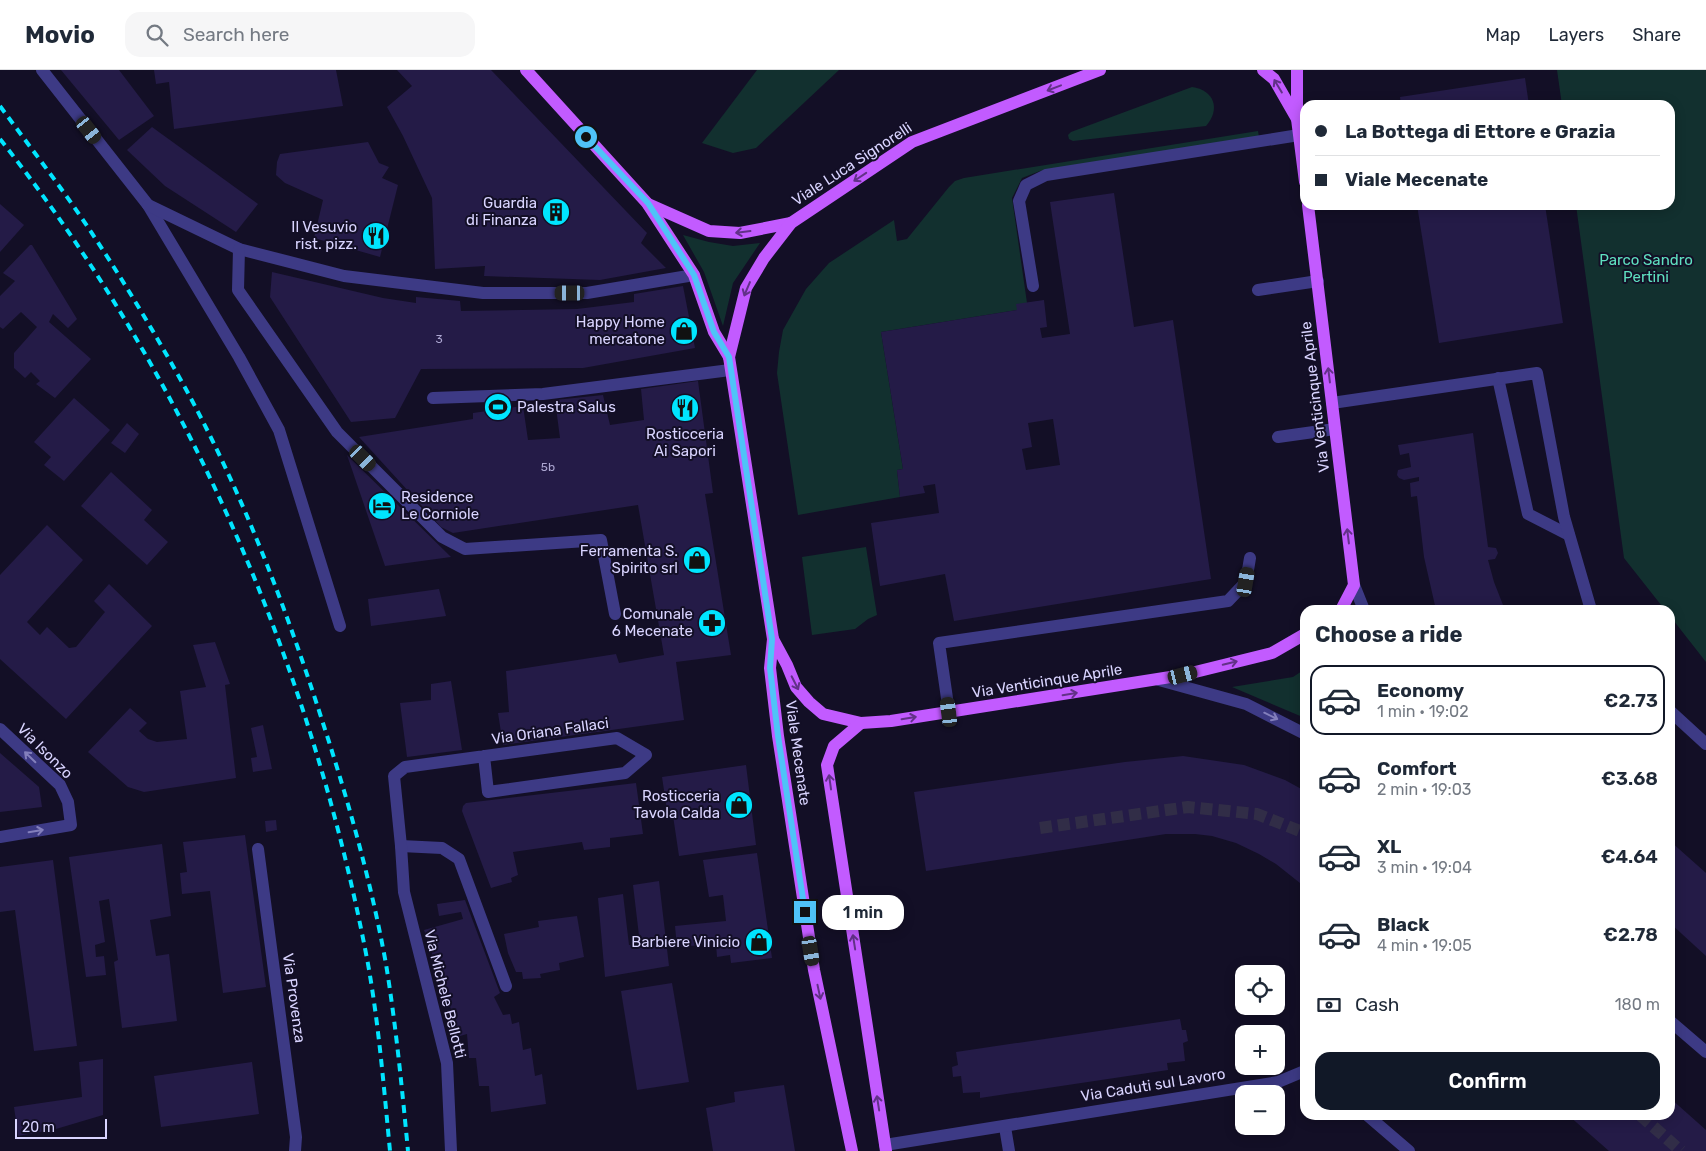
<!DOCTYPE html>
<html lang="en">
<head>
<meta charset="utf-8">
<style>
	:root { --surface:#fff; --page:#f6f6f7; --text:#1f2937; --muted:#747a83; --line:#e0e1e3; --accent:#111827 }
	body { margin:0; font-family:Rubik,sans-serif; background:var(--page); color:var(--text); height:100vh; display:flex; flex-direction:column; font-size:19px; white-space:nowrap }
	* { box-sizing:border-box; margin:0 }
	p { font-size:16px; color:var(--muted) }
	.icon { flex:none; width:28px; height:28px; fill:none; stroke:currentColor; stroke-width:2; stroke-linecap:round; stroke-linejoin:round }
	.map { position:relative; flex:1; overflow:hidden }
	.drawer { position:absolute; left:1300px; top:535px; width:375px; height:515px; display:flex; flex-direction:column; background:var(--surface); border-radius:15px; box-shadow:0 2px 12px #0003 }
	.drawer>* { flex:none }
	.guide { position:absolute; left:1300px; top:30px; width:375px; height:110px; border-radius:15px; box-shadow:0 2px 12px #0003; display:grid; align-content:center; height:110px; padding:0 15px; background:var(--surface) }
	.buttons { position:absolute; left:1235px; top:895px; display:grid; gap:10px }
	.buttons a { display:grid; place-items:center; width:50px; height:50px; border-radius:10px; background:var(--surface); box-shadow:0 2px 12px #0003; font-size:25px }
	.scale { position:absolute; left:15px; bottom:12px; width:92px; box-sizing:border-box; padding-left:5px; border:2px solid #d9d4ff; border-top:0; font-size:14px; line-height:18px; white-space:nowrap; color:#d9d4ff; -webkit-text-stroke:4px #130f26; paint-order:stroke }
	.end { position:absolute; width:22px; height:22px; margin:-11px; border:6px solid #4fc3f7; background:#111; box-shadow:0 0 0 2px #111 }
	.from { border-radius:50% }
	.bubble { position:absolute; height:35px; border-radius:15px; background:var(--surface); box-shadow:0 2px 12px #0003; font-size:16px; font-weight:600; line-height:35px; text-align:center }
	.car { position:absolute; width:15px; height:30px; margin:-15px -8px; border-radius:6px; box-shadow:0 0 4px 1px #0007; background:linear-gradient(#222 24%,#8ab4d8 0 40%,#222 0 76%,#8ab4d8 0 86%,#222 0) }
	.guide b { display:flex; align-items:center; gap:18px; height:48px; font-size:19px }
	.guide b+b { border-top:1px solid var(--line) }
	.guide i { width:12px; height:12px; background:var(--text) }
	ul { padding:0; list-style:none }
	li { display:flex; align-items:center; gap:15px; height:70px; margin:0 10px 8px; padding:0 5px; border:2px solid transparent; border-radius:15px }
	li div { flex:1 }
	li b { display:block; font-size:19px }
	li em { font-style:normal; font-weight:600 }
	li.active { border-color:var(--accent) }
	li>.icon { width:45px; height:45px; stroke-width:1.5 }
	h2 { padding:0 15px; font-size:22px; line-height:60px }
	.pay { display:flex; align-items:center; gap:12px; height:55px; padding:0 15px; font-size:19px }
	.pay p { margin-inline-start:auto }
	.action { display:flex; gap:10px; margin-top:auto; padding:10px 15px }
	.action a { flex:1; height:58px; border-radius:15px; background:var(--accent); color:#fff; font-size:20px; font-weight:600; line-height:58px; text-align:center }
	header { display:flex; align-items:center; gap:30px; box-sizing:border-box; height:70px; padding:0 25px; background:var(--surface); border-bottom:1px solid var(--line) }
	header strong { font-size:24px }
	nav { display:flex; gap:28px; margin-inline-start:auto; font-size:18px }
	.search { width:350px; height:45px; background:var(--page); display:flex; align-items:center; gap:12px; box-sizing:border-box; padding:0 18px; border-radius:15px; color:var(--muted); font-size:19px }
	.map>svg:first-child { display:block }
	.green { fill:#12302f }
	.building { fill:#241b47; fill-rule:evenodd }
	.lines { fill:none; stroke-linecap:round; stroke-linejoin:round }
	.minor-tunnel { stroke:#312d47; stroke-width:12; stroke-dasharray:12 6; stroke-linecap:butt }
	.minor { stroke:#3d3a85; stroke-width:12 }
	.major { stroke:#c25bff; stroke-width:12 }
	.rail { stroke:#00e5ff; stroke-width:4; stroke-dasharray:8 6; stroke-linecap:butt }
	.oneway { stroke:#623188 }
	.oneway2 { stroke:#837fbc }
	.route { stroke:#4fc3f7; stroke-width:6 }
	.labels { text-anchor:middle; stroke-width:4; stroke-linejoin:round; paint-order:stroke }
	.number-label { font-size:12px; fill:#aca6d1 }
	.street-label { font-size:15px; fill:#d9d4ff; stroke:#130f26 }
	.poi-label { font-size:15px; fill:#d9d4ff; stroke:#130f26; text-anchor:end }
	.park-label { font-size:15px; fill:#5fe0c0; stroke:#130f26 }
</style>
</head>
<body>
<header>
<strong>Movio</strong>
<div class="search"><svg class="icon" aria-label="search" viewBox="0 0 24 24"><circle cx="10" cy="10" r="6"/><path d="M15 15l6 6"/></svg>Search here</div>
<nav><a>Map</a><a>Layers</a><a>Share</a></nav>
</header>
<div class="map">
<svg width="1706" height="1081" viewBox="0 0 1706 1081">
	<rect width="100%" height="100%" fill="#130f26"/>
	<g class="green">
		<path d="M757,0h82l-83,78 -23,5 -31,-10z"/>
		<path d="M1557,0h149v592l-36,-46v-6h-5l-41,-52 -48,-353h94v-100h-108z"/>
		<path d="M1192,17c22,3 29,22 14,39l-133,15 -4,-2 -1,-4 3,-3z"/>
		<path d="M1258,61l1,6 -219,34 -18,7 -10,20 15,105 -10,7 -136,22 22,137 -6,1 3,27 -102,18 -21,-142 2,-21 4,-22 23,-41 23,-26 65,-43 3,21 10,-2 42,-52 6,-6 9,-3z"/>
		<path d="M683,165l26,7 24,4 27,-3 -27,40 -10,43 -19,-54z"/>
		<path d="M866,477l11,68 -9,4 -13,10 -43,6 -10,-78z"/>
		<path d="M1305,599v49l-73,-31 61,-10z"/>
	</g>
	<g class="building">
		<path d="M61,0h58l35,46 -35,24z"/>
		<path d="M154,0h182l7,36 -169,23 -5,-47 -13,2z"/>
		<path d="M397,0h94l156,163 -6,10 25,25 -66,12 -116,-4 1,-10 -50,3 -3,-71 -29,-62 -16,-29 25,-21z"/>
		<path d="M1525,8l4,27h-128l-1,-8z"/>
		<path d="M152,57l106,77 -22,28 -71,-46 -38,-36z"/>
		<path d="M368,72l11,21 10,4 -7,11 16,7 -18,72 -66,-19 9,-38 -38,-17 -9,-8 1,-13 3,-8z"/>
		<path d="M1114,123l20,134 39,-7 38,259 -257,42 -9,-47 -65,12 -9,-63 68,-10 -4,-29 -12,2 2,7 -25,4 -3,-27 6,-1 -22,-137 136,-22 -1,-6 28,-4 3,27 -7,1 2,10 28,-4 -20,-132zM1053,349l7,46 -34,5 -4,-21 10,-2 -4,-24z"/>
		<path d="M0,134l24,21 -24,27z"/>
		<path d="M1417,135h128l18,118 -124,20z"/>
		<path d="M30,175h2l45,74 -9,9 -15,-14 -4,8 42,37 -36,39 -19,-14 4,-3 -9,-9 -6,6 -11,-10v-15l23,-26 -16,-15 -18,17 -3,-2v-31l15,-15 -12,-8z"/>
		<path d="M272,202l111,26 33,5v-6l44,4 1,10 116,-2 57,-7v-8l49,-8 12,62 -112,20 -162,1 -26,49 -44,4 -81,-125z"/>
		<path d="M698,311l15,112 -8,1 26,161 -55,7 8,58 -181,25 -5,-32 11,-1 -3,-41 110,-17 3,9 45,-8 -26,-150 -185,28 -12,-6 -82,-90 114,-18v-6l50,-7 5,34 32,-2 -5,-38 48,-5 7,30 34,-5 -3,-31z"/>
		<path d="M74,328l36,32 -46,51 -20,-16 7,-8 -17,-15z"/>
		<path d="M127,353l12,11 -14,19 -14,-10z"/>
		<path d="M1473,363l15,114 8,1 2,5 -3,6 -7,1 6,22 11,28h-69l-12,-53 -7,-61 -6,1 -1,-14 9,-2v-4l-15,3 -5,-2 -2,-3 1,-5 13,-3 -2,-14 -9,2 -2,-10z"/>
		<path d="M347,385l104,102 -66,9z"/>
		<path d="M111,402l41,38 -8,10 24,22 -21,23 -66,-59z"/>
		<path d="M47,455l36,35 -56,62 13,13 7,-8 22,21 7,-1 29,-35 -11,-11 15,-17 43,42 -86,93 -66,-60v-84z"/>
		<path d="M439,519l7,27 -75,10 -3,-27z"/>
		<path d="M215,572l15,42 -5,1 11,93 -92,14 -16,-5 -40,-35 42,-44 17,15 -8,8 9,8 9,3 30,-3 -7,-48 26,-4 -13,-42z"/>
		<path d="M451,611l11,69 -55,7 -7,-54 31,-3v-16z"/>
		<path d="M263,655l9,44 -19,3 -2,-14 6,-1 -6,-29z"/>
		<path d="M0,683l39,34 3,20 -42,5z"/>
		<path d="M1183,686l61,9 41,15 20,11v96l-29,-23 -17,-10 -23,-11 -24,-7 -17,-2h-29l-240,37 -12,-79 211,-30z"/>
		<path d="M746,695l10,80 -77,11 -7,-47 -5,1 -5,-33z"/>
		<path d="M636,713l7,51 -33,4v9l-26,3 -2,-8 -69,10 5,23 -7,3 1,4 -21,6 -29,-77 1,-5 3,-3z"/>
		<path d="M276,750l1,10 -11,2 -1,-11z"/>
		<path d="M245,765l21,152 -43,6 -13,-102 -28,3 -2,-21 7,-1 -4,-30z"/>
		<path d="M1670,771l36,32v83l-36,-33z"/>
		<path d="M162,774l9,72 -21,4 6,36 13,-2 8,67 -55,7 -8,-66 4,-2 -9,-61 -10,2 6,41 -10,3 1,12 8,-1 2,19 -20,2 -17,-120z"/>
		<path d="M757,783l15,105 -41,5 -1,-8 -13,2 -1,-13 -39,3 -2,-21 51,-5 -3,-26 -14,2 -6,-37z"/>
		<path d="M53,790l24,186 -43,5 -19,-141 -15,2v-45z"/>
		<path d="M659,811l10,85 -64,11 -7,-79 25,-4 6,51 11,-1 -7,-59z"/>
		<path d="M465,830l35,93 -6,4 9,18 7,-1 2,10 7,-2 4,28 8,-2 4,28 7,-2 4,30 -55,8 -2,-26h-10l-3,-28h-7l-2,-24 -7,2 -36,-106 39,-11 -2,-7 -22,4 -2,-12z"/>
		<path d="M577,846l7,41 -25,6 1,7 -20,4 1,4 -18,1 -1,-7h-6l-8,-19 -4,-19 35,-7 -1,-6z"/>
		<path d="M672,913l17,99 -52,8 -16,-99z"/>
		<path d="M1180,949l2,11h4l2,11 -5,2 2,18 -18,2 1,7 -188,28v-6l-17,1 -2,-17 -8,1 -1,-10 6,-2 -2,-13z"/>
		<path d="M103,989v56l-47,14 -38,7 -4,-29 68,-10 -3,-35z"/>
		<path d="M252,992l7,52 -98,13 -7,-51z"/>
		<path d="M784,1015l11,66h-82l-7,-43 29,-6 -1,-10z"/>
		<path d="M1670,1028l36,32v21h-97l-41,-36h102z"/>
	</g>
	<g class="lines">
		<g class="minor-tunnel">
			<path d="M1040,758l148,-21 69,7 48,19"/>
			<path d="M1640,1045l41,36"/>
		</g>
		<g class="minor">
			<path d="M42,0l106,135 91,152 40,73 61,196"/>
			<path d="M148,135l91,44 105,27 139,17h104l107,-18"/>
			<path d="M239,179l-1,41 99,142 105,105 23,12 136,-9 14,74"/>
			<path d="M1033,216l-14,-85 7,-16 20,-10 253,-40"/>
			<path d="M1258,220l60,-9"/>
			<path d="M1498,308l30,136 41,21"/>
			<path d="M433,328l110,-4 187,-24"/>
			<path d="M1332,333l205,-30 27,144 27,93"/>
			<path d="M1278,367l57,-8"/>
			<path d="M1354,515l10,25"/>
			<path d="M1159,610l87,24 59,30"/>
			<path d="M1670,641l36,33"/>
			<path d="M949,642l-10,-69 289,-42 18,-19 4,-24"/>
			<path d="M0,659l60,56 8,17 3,23 -71,12"/>
			<path d="M401,776l41,2 17,11 47,127"/>
			<path d="M258,779l38,288 -1,14"/>
			<path d="M1670,951l36,31"/>
			<path d="M1367,1045l42,36"/>
			<path d="M1005,1057l4,24"/>
			<path d="M885,1075l393,-63 24,-10 3,1"/>
			<path d="M451,1081l-4,-88 -43,-171 -3,-46 -7,-70 11,-9 212,-29 29,17 -21,18 -137,19 -4,-36"/>
		</g>
		<g class="major">
			<path d="M526,0l121,133 47,72 20,57 15,25"/>
			<path d="M1263,0l11,9 23,40 8,63"/>
			<path d="M1297,49v-49"/>
			<path d="M648,134l61,27 31,2 51,-10"/>
			<path d="M1308,135l46,380 -13,25"/>
			<path d="M773,569l14,26 9,22 13,15 14,12 38,9 30,-2 292,-46 89,-22 33,-19"/>
			<path d="M861,653l-27,23 -7,19 59,386"/>
			<path d="M852,1081l-38,-181 -24,-157 -12,-77 -8,-68 3,-29 -44,-282 17,-69 18,-30 27,-35 121,-81 188,-72"/>
		</g>
		<g class="rail">
			<path d="M0,36c27,37 55,73 81,111 38,56 74,116 107,176 56,104 98,215 134,327 26,80 49,161 64,244 10,62 16,124 22,187"/>
			<path d="M0,69c188,238 312,527 368,825 11,62 16,125 22,187"/>
		</g>
	</g>
	<defs><path id="oneway-shaft" d="M-6 0H5M1.5-3L5.5 0L1.5 3" fill="none" stroke-width="1.6" stroke-linecap="round" stroke-linejoin="round" transform="scale(1.25)"/></defs>
	<g class="oneway">
		<use href="#oneway-shaft" transform="translate(1278 16) rotate(-121)"/>
		<use href="#oneway-shaft" transform="translate(1054 18) rotate(159)"/>
		<use href="#oneway-shaft" transform="translate(860 107) rotate(146)"/>
		<use href="#oneway-shaft" transform="translate(743 162) rotate(173)"/>
		<use href="#oneway-shaft" transform="translate(747 219) rotate(113)"/>
		<use href="#oneway-shaft" transform="translate(1329 305) rotate(-97)"/>
		<use href="#oneway-shaft" transform="translate(1348 466) rotate(-97)"/>
		<use href="#oneway-shaft" transform="translate(1230 593) rotate(-14)"/>
		<use href="#oneway-shaft" transform="translate(795 613) rotate(63)"/>
		<use href="#oneway-shaft" transform="translate(1070 624) rotate(-9)"/>
		<use href="#oneway-shaft" transform="translate(909 648) rotate(-9)"/>
		<use href="#oneway-shaft" transform="translate(830 712) rotate(-98)"/>
		<use href="#oneway-shaft" transform="translate(854 872) rotate(-99)"/>
		<use href="#oneway-shaft" transform="translate(819 922) rotate(78)"/>
		<use href="#oneway-shaft" transform="translate(878 1033) rotate(-99)"/>
	</g>
	<g class="oneway2">
		<use href="#oneway-shaft" transform="translate(1271 646) rotate(26)"/>
		<use href="#oneway-shaft" transform="translate(30 687) rotate(-136)"/>
		<use href="#oneway-shaft" transform="translate(36 761) rotate(-9)"/>
	</g>
	<g class="lines">
		<path class="route" d="M586,67l62,66 46,72 20,57 15,25 43,282 -2,29 8,68 27,176"/>
	</g>
	<defs>
		<symbol id="building-disc" viewBox="-11 -11 22 22"><circle r="9.5" fill="#00e5ff" stroke="#130f26"/><path d="M-4-6H4V6H1V3H-1V6H-4ZM-2.5-4.3h1.7v1.8h-1.7ZM.8-4.3h1.7v1.8H.8ZM-2.5-1h1.7V.8h-1.7ZM.8-1h1.7V.8H.8Z" fill="#111"/></symbol>
		<symbol id="restaurant-disc" viewBox="-11 -11 22 22"><circle r="9.5" fill="#00e5ff" stroke="#130f26"/><path d="M-5-6h1v4h1v-4h1v4h1v-4h1v5L-1.5 .5V6h-2V.5L-5-1ZM5-6V6H3V1.5H1.5Q1.5-4 5-6Z" fill="#111"/></symbol>
		<symbol id="shop-disc" viewBox="-11 -11 22 22"><circle r="9.5" fill="#00e5ff" stroke="#130f26"/><path d="M-5-2.5h2.3a2.7 3.5 0 0 1 5.4 0H5L5.5 6h-11ZM-1.5-2.5h3a1.5 2.3 0 0 0-3 0Z" fill="#111"/></symbol>
		<symbol id="stadium-disc" viewBox="-11 -11 22 22"><circle r="9.5" fill="#00e5ff" stroke="#130f26"/><path d="M0-5a6.5 5 0 1 0 0 10a6.5 5 0 1 0 0-10ZM-3.5-1.8h7v3.6h-7Z" fill="#111"/></symbol>
		<symbol id="hotel-disc" viewBox="-11 -11 22 22"><circle r="9.5" fill="#00e5ff" stroke="#130f26"/><path d="M-6-4.5h1.5V1H6V5H4.5V3h-9V5H-6ZM-4 0a1.8 1.8 0 1 1 3.6 0ZM.5 0V-2.5h3Q6-2.5 6 0Z" fill="#111"/></symbol>
		<symbol id="pharmacy-disc" viewBox="-11 -11 22 22"><circle r="9.5" fill="#00e5ff" stroke="#130f26"/><path d="M-2-6h4v4h4v4h-4v4h-4v-4h-4v-4h4Z" fill="#111"/></symbol>
	</defs>
	<g fill-rule="evenodd">
		<use href="#building-disc" x="540" y="126" width="32" height="32"/>
		<use href="#restaurant-disc" x="360" y="150" width="32" height="32"/>
		<use href="#shop-disc" x="668" y="245" width="32" height="32"/>
		<use href="#stadium-disc" x="482" y="321" width="32" height="32"/>
		<use href="#restaurant-disc" x="669" y="322" width="32" height="32"/>
		<use href="#hotel-disc" x="366" y="420" width="32" height="32"/>
		<use href="#shop-disc" x="681" y="474" width="32" height="32"/>
		<use href="#pharmacy-disc" x="696" y="537" width="32" height="32"/>
		<use href="#shop-disc" x="723" y="719" width="32" height="32"/>
		<use href="#shop-disc" x="743" y="856" width="32" height="32"/>
	</g>
	<g class="labels">
		<g class="number-label">
			<text x="439" y="273">3</text>
			<text x="548" y="401">5b</text>
		</g>
		<g class="street-label">
			<text transform="translate(852 94) rotate(-33)" y="5">Viale Luca Signorelli</text>
			<text transform="translate(1315 327) rotate(-97)" y="5">Via Venticinque Aprile</text>
			<text transform="translate(1047 611) rotate(-9)" y="5">Via Venticinque Aprile</text>
			<text transform="translate(550 661) rotate(-8)" y="5">Via Oriana Fallaci</text>
			<text transform="translate(45 681) rotate(45)" y="5">Via Isonzo</text>
			<text transform="translate(798 683) rotate(82)" y="5">Viale Mecenate</text>
			<text transform="translate(445 924) rotate(76)" y="5">Via Michele Bellotti</text>
			<text transform="translate(294 928) rotate(82)" y="5">Via Provenza</text>
			<text transform="translate(1153 1015) rotate(-9)" y="5">Via Caduti sul Lavoro</text>
		</g>
		<g class="poi-label">
			<text x="537" y="138">Guardia<tspan x="537" dy="17">di Finanza</tspan></text>
			<text x="357" y="162">Il Vesuvio<tspan x="357" dy="17">rist. pizz.</tspan></text>
			<text x="665" y="257">Happy Home<tspan x="665" dy="17">mercatone</tspan></text>
			<text x="517" y="342" text-anchor="start">Palestra Salus</text>
			<text x="685" y="369" text-anchor="middle">Rosticceria<tspan x="685" dy="17">Ai Sapori</tspan></text>
			<text x="401" y="432" text-anchor="start">Residence<tspan x="401" dy="17">Le Corniole</tspan></text>
			<text x="678" y="486">Ferramenta S.<tspan x="678" dy="17">Spirito srl</tspan></text>
			<text x="693" y="549">Comunale<tspan x="693" dy="17">6 Mecenate</tspan></text>
			<text x="720" y="731">Rosticceria<tspan x="720" dy="17">Tavola Calda</tspan></text>
			<text x="740" y="877">Barbiere Vinicio</text>
		</g>
		<g class="park-label">
			<text x="1646" y="195">Parco Sandro<tspan x="1646" dy="17">Pertini</tspan></text>
		</g>
	</g>
</svg>
<div class="buttons">
<a><svg class="icon" aria-label="locate" viewBox="0 0 24 24"><circle cx="12" cy="12" r="6"/><path d="M12 2v4M12 18v4M2 12h4M18 12h4"/></svg></a>
<a>+</a>
<a>−</a>
</div>
<div class="scale">20 m</div>
<i class="end from" style="left:586px;top:67px"></i>
<i class="end" style="left:805px;top:842px"></i>
<div class="bubble" style="left:822px;top:825px;width:82px">1 min</div>
<i class="car" style="left:89px;top:60px;rotate:142deg"></i>
<i class="car" style="left:570px;top:223px;rotate:270deg"></i>
<i class="car" style="left:363px;top:388px;rotate:135deg"></i>
<i class="car" style="left:1246px;top:512px;rotate:10deg"></i>
<i class="car" style="left:1183px;top:605px;rotate:76deg"></i>
<i class="car" style="left:949px;top:642px;rotate:353deg"></i>
<i class="car" style="left:811px;top:881px;rotate:171deg"></i>
<div class="guide">
<b><i class="from"></i>La Bottega di Ettore e Grazia</b>
<b><i></i>Viale Mecenate</b>
</div>
<section class="drawer">
<h2>Choose a ride</h2>
<ul>
<li class="active"><svg class="icon" aria-label="car" viewBox="0 0 24 24"><path d="M5 17H2v-5l4-1 3-4h7l3 4 3 1v5h-3M9 17h6M6 11h13"/><circle cx="7" cy="17" r="2"/><circle cx="17" cy="17" r="2"/></svg><div><b>Economy</b><p>1 min · 19:02</p></div><em>€2.73</em></li>
<li><svg class="icon" aria-label="car" viewBox="0 0 24 24"><path d="M5 17H2v-5l4-1 3-4h7l3 4 3 1v5h-3M9 17h6M6 11h13"/><circle cx="7" cy="17" r="2"/><circle cx="17" cy="17" r="2"/></svg><div><b>Comfort</b><p>2 min · 19:03</p></div><em>€3.68</em></li>
<li><svg class="icon" aria-label="car" viewBox="0 0 24 24"><path d="M5 17H2v-5l4-1 3-4h7l3 4 3 1v5h-3M9 17h6M6 11h13"/><circle cx="7" cy="17" r="2"/><circle cx="17" cy="17" r="2"/></svg><div><b>XL</b><p>3 min · 19:04</p></div><em>€4.64</em></li>
<li><svg class="icon" aria-label="car" viewBox="0 0 24 24"><path d="M5 17H2v-5l4-1 3-4h7l3 4 3 1v5h-3M9 17h6M6 11h13"/><circle cx="7" cy="17" r="2"/><circle cx="17" cy="17" r="2"/></svg><div><b>Black</b><p>4 min · 19:05</p></div><em>€2.78</em></li>
</ul>
<div class="pay"><svg class="icon" aria-label="cash" viewBox="0 0 24 24"><path d="M3 7h18v10H3z"/><circle cx="12" cy="12" r="2"/></svg>Cash<p>180 m</p></div>
<div class="action"><a>Confirm</a></div>
</section>
</div>
</body>
</html>
